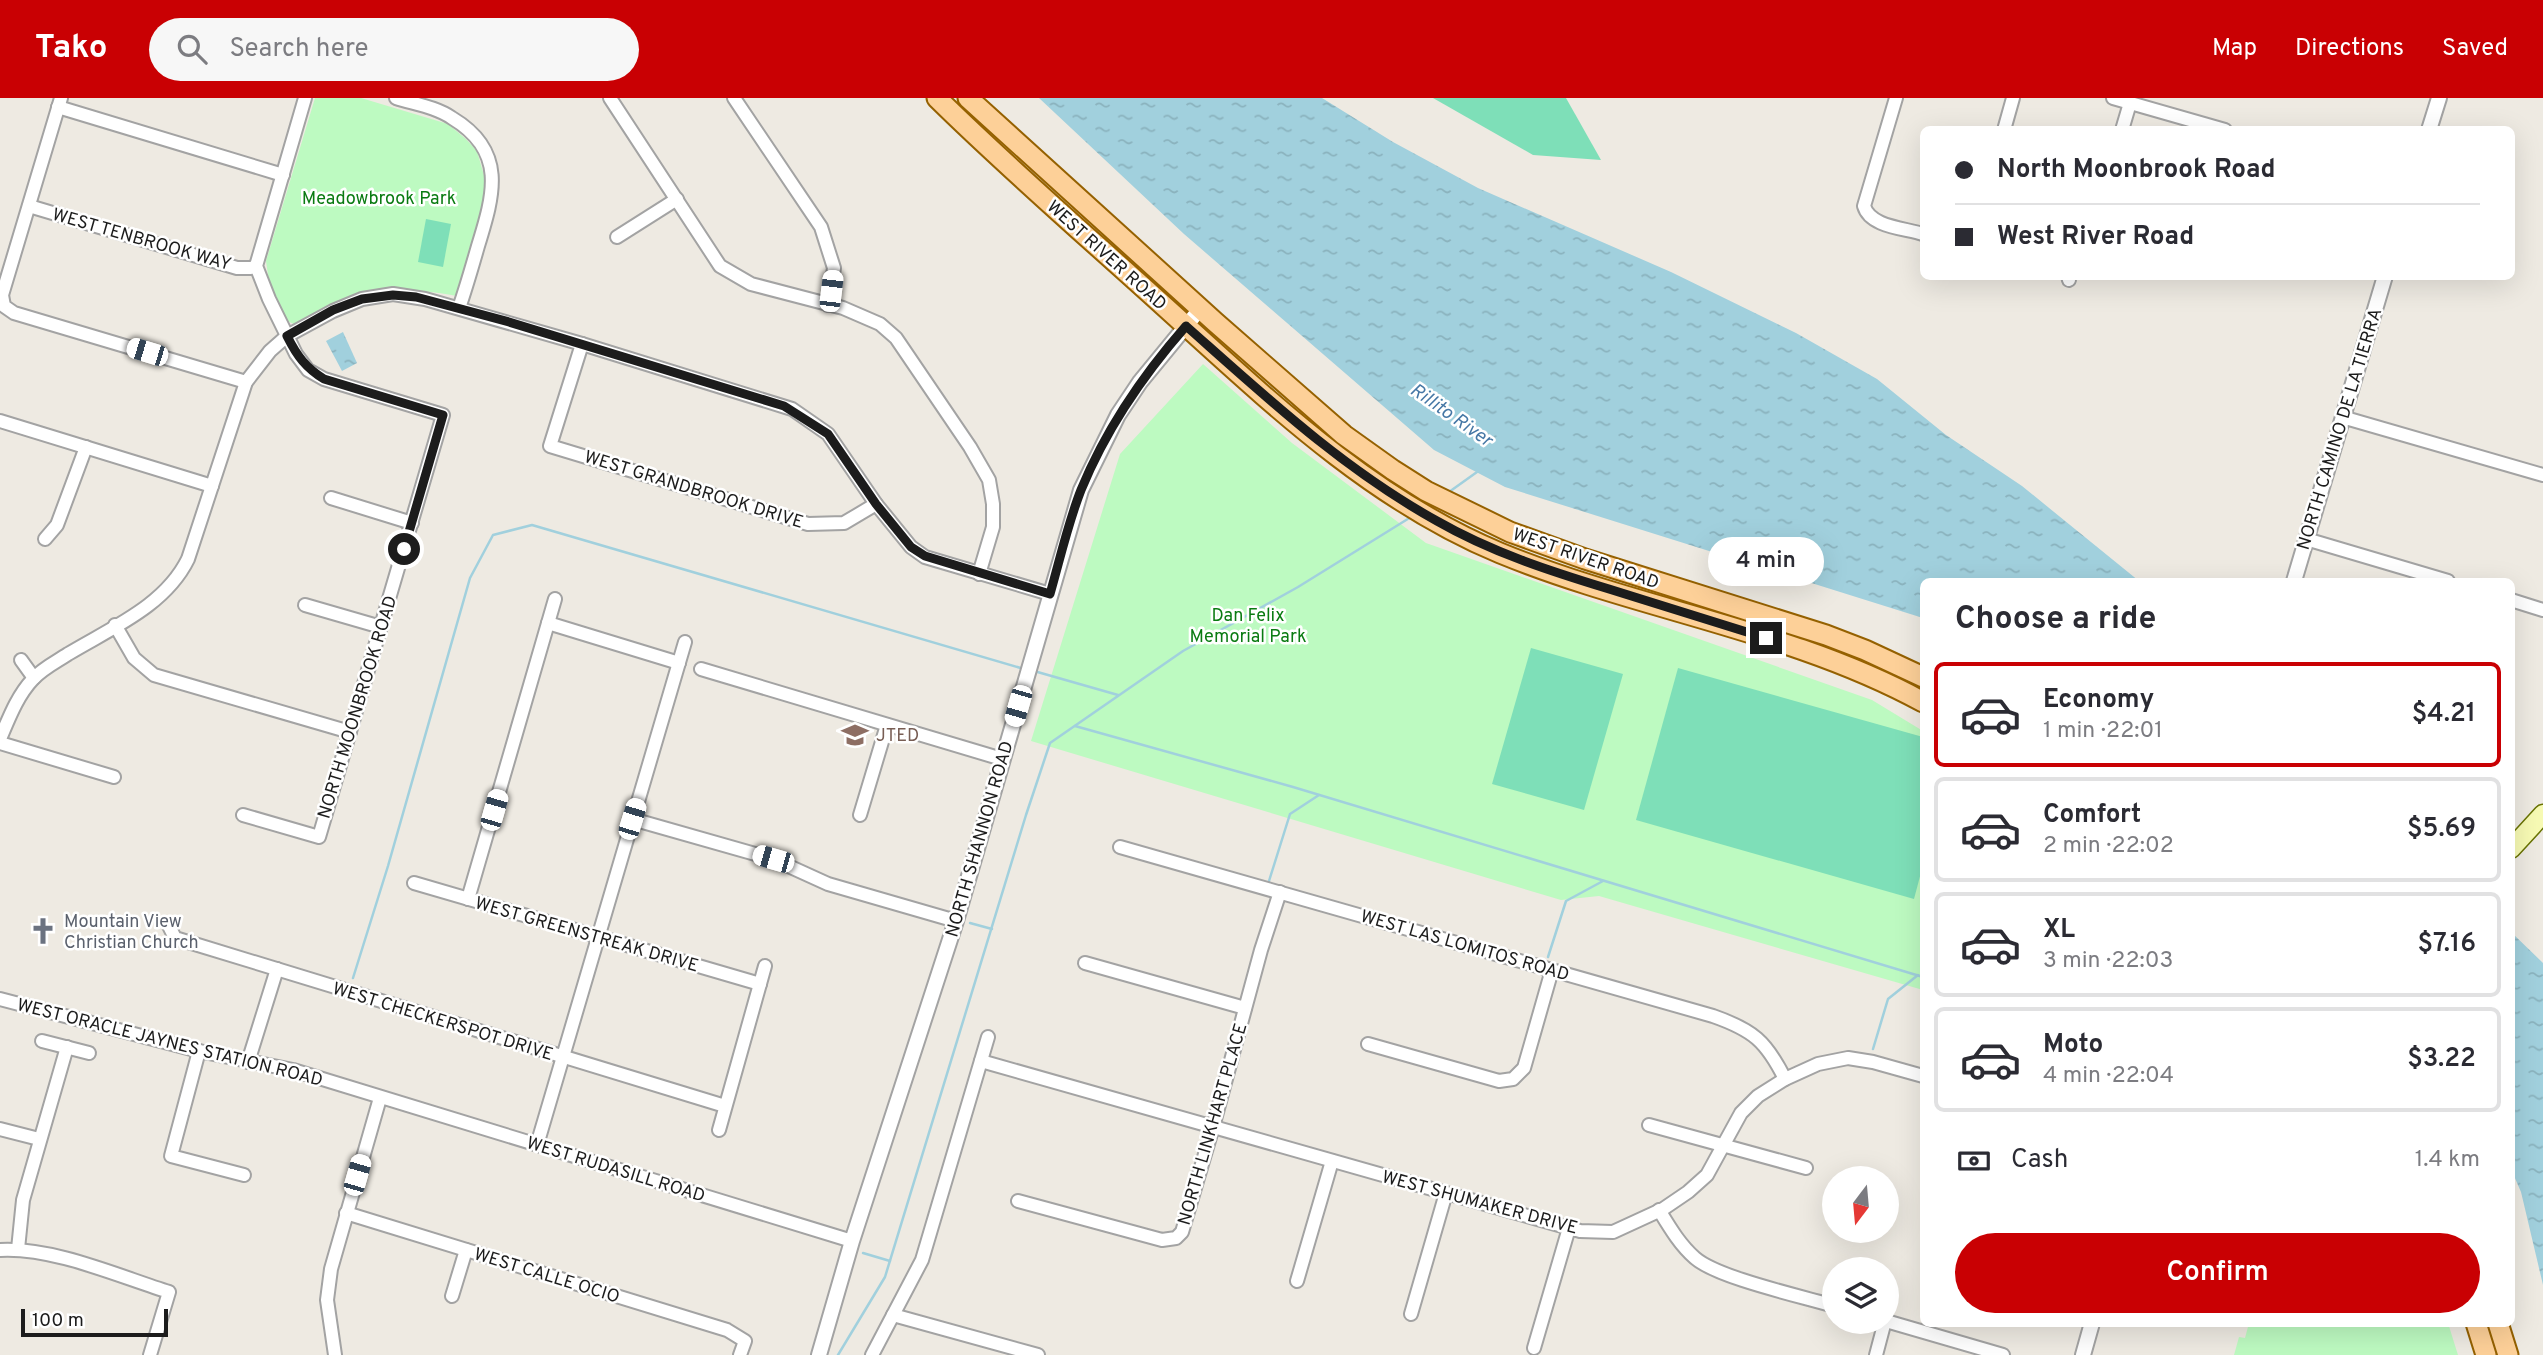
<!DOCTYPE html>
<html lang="en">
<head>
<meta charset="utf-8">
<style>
	:root { --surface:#fff; --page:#f7f7f7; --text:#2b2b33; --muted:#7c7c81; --line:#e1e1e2; --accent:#c90003 }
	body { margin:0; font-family:Overpass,sans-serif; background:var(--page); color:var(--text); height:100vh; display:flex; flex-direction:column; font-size:26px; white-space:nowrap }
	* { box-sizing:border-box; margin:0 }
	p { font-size:23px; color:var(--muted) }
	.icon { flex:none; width:38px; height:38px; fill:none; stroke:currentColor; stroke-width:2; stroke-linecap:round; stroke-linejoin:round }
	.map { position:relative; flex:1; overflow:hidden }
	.drawer { position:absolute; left:1920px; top:480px; width:595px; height:749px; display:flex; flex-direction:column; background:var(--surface); border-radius:10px; box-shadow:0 7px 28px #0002 }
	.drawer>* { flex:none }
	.top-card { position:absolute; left:1920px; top:28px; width:595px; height:154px; border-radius:10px; box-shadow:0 7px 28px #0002; display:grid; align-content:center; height:154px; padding:0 35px; background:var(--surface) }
	.needle { width:46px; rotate:196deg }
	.buttons { position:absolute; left:1822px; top:1068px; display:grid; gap:14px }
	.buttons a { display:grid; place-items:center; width:77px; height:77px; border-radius:50%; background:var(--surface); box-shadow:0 7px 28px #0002; font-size:35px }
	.scale { position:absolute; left:21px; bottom:18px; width:147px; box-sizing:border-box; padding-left:7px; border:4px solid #1c1c1c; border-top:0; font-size:19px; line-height:24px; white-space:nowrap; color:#1c1c1c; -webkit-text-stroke:5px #fff; paint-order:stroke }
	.end { position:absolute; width:32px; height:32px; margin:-16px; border:9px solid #1c1c1c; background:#fff; box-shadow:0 0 0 4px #fff }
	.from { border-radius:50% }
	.bubble { position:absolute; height:49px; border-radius:24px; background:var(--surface); box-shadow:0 7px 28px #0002; font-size:23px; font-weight:600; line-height:49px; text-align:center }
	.car { position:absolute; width:21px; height:42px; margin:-21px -10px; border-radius:9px; box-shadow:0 0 5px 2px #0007; background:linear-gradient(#fff 24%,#345 0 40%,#fff 0 76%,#345 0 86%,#fff 0) }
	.top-card b { display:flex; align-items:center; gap:24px; height:66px; font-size:26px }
	.top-card b+b { border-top:2px solid var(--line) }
	.top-card i { width:18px; height:18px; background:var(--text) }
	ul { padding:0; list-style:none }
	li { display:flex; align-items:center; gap:21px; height:105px; margin:0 14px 10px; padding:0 21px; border:4px solid var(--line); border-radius:10px }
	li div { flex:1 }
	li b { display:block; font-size:26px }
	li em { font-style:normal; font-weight:600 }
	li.on { border-color:var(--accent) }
	li>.icon { width:63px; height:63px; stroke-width:1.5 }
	h2 { padding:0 35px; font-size:32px; line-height:84px }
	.pay { display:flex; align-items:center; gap:18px; height:77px; padding:0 35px; font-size:26px }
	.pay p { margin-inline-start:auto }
	.button { display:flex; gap:14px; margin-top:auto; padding:14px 35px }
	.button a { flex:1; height:80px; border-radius:42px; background:var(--accent); color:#fff; font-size:28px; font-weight:600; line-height:80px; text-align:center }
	header { display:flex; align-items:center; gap:42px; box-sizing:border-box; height:98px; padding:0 35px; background:var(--accent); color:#fff }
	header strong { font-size:33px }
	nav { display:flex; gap:38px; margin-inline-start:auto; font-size:24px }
	.search { width:490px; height:63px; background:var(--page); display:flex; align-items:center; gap:18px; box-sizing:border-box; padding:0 24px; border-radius:38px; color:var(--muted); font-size:26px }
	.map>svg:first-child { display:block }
	.park { fill:#bdfac1 }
	.pitch { fill:#7edfb8 }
	.water { fill:url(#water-ripples) }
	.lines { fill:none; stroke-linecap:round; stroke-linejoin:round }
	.stream { stroke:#a1d0dd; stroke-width:2.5 }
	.minor-casing { stroke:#a3a3a3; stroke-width:16 }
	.tertiary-casing { stroke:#a3a3a3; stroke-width:18 }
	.secondary-casing { stroke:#697303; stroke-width:21 }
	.primary-casing { stroke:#956100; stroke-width:23 }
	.minor { stroke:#fff; stroke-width:12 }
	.tertiary { stroke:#fff; stroke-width:14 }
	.secondary { stroke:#f7fab4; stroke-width:18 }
	.primary { stroke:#fdd098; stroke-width:19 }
	.route { stroke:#1c1c1c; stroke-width:9 }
	.labels { text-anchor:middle; stroke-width:5; stroke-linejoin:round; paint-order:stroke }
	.park-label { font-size:18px; fill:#0a7b12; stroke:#fff }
	.street-label { font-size:18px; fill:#1c1c1c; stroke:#fff }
	.education-label { font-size:18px; fill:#785e54; stroke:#fff; text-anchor:start }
	.worship-label { font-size:18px; fill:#5b616d; stroke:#fff; text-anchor:start }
	.water-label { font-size:19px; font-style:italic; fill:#4577a5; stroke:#fff }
</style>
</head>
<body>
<header>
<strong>Tako</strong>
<div class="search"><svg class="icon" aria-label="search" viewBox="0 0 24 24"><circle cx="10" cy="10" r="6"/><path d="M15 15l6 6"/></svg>Search here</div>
<nav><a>Map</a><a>Directions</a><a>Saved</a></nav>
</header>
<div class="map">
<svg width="2543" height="1257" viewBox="0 0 2543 1257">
	<defs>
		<pattern id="water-ripples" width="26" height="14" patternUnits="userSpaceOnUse" patternTransform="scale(1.75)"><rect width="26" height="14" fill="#a1d0dd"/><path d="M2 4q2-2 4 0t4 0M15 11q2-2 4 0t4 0" fill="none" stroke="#8ab2bd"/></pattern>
	</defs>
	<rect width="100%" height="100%" fill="#eeeae2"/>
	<g class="park">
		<path d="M315,0h46l87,26 18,15 11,12 10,35 -2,19 -28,91c-70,-12 -99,-9 -161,29l-11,-5 -15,-31 -4,-28z"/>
		<path d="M1203,266l89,79 134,100 446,157 51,31v259l-324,-94 -38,4 -530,-159 89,-287z"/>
		<path d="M2249,1225h199l10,32h-224l5,-18 6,1z"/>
	</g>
	<g class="pitch">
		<path d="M1433,0h133l35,62 -68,-5z"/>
		<path d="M426,121l25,5 -8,43 -25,-5z"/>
		<path d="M1531,550l92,26 -39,136 -92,-26z"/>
		<path d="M1678,570l245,69v128l-9,34 -278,-79z"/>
	</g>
	<g class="water">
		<path d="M1039,0h283l71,44 85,46 193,84 125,61 81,46 69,56 76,51 117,95h-216v37l-418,-131 -71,-37 -250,-216z"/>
		<path d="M343,234l14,31 -15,8 -16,-30z"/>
		<path d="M2511,834l32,31v322l-22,-93 -10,-23z"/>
	</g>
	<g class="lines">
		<g class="stream">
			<path d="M1449,394l28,-20"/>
			<path d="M1034,573l84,24"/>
			<path d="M1075,628l218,61 630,190"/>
			<path d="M1269,783l21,-67 29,-19"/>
			<path d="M970,825l22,6"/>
			<path d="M1548,859l18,-56 37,-20"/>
			<path d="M353,880l35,-112 82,-288 23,-43 39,-10 492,144"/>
			<path d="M1873,951l15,-50 30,-24"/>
			<path d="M863,1155l27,8"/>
			<path d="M838,1257l47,-78 141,-462 24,-72 133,-92 115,-64 113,-70"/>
		</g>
		<defs>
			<g id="minor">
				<path d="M61,0l-59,197 2,11 10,7 232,69"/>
				<path d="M396,0c19,6 40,9 56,20 55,33 42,76 26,128 -6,21 -12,42 -19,62"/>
				<path d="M610,0l110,168 31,18 92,24 37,16 16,14 74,109 19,33 4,24v23l-14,47"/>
				<path d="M734,0l87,129 13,41 -6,37"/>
				<path d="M1896,0l-32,108c6,21 40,22 59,28"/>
				<path d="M2113,0l112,32"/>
				<path d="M58,9l225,68"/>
				<path d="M2004,32l9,-32"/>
				<path d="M2122,32l8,-27"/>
				<path d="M29,108l208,62h14l5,-2"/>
				<path d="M617,139l60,-38"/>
				<path d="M2068,178l1,4"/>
				<path d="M582,246l-32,102 258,78 36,-1 32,-19"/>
				<path d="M2342,319l201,58"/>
				<path d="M0,323l212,65"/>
				<path d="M331,400l81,25"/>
				<path d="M45,441l12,-14 29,-78"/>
				<path d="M2306,441l142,42"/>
				<path d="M2511,502l32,10"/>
				<path d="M305,507l76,22"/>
				<path d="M548,525l131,40"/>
				<path d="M115,527l19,33 20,17 196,57"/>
				<path d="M21,562l13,18"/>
				<path d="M701,571l301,90"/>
				<path d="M0,641c9,-21 17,-43 33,-60 10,-11 23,-17 35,-25 43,-26 97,-48 120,-95l58,-177 24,-31 17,-15 46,-25 29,-12 31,-5 32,5 157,45 210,65 36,25 48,70 35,43 14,10 125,37"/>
				<path d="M0,645l114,34"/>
				<path d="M243,717l76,22 124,-422 -119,-36 -16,-9 -12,-16 -27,-55 -13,-33 49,-168"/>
				<path d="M860,717l27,-90"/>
				<path d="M632,721l141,40 55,25 128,37"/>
				<path d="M1120,749l593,169c40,14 53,25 72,63"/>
				<path d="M414,785l346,101"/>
				<path d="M468,801l87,-300"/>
				<path d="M169,828l6,12 550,168"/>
				<path d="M1085,865l160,45"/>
				<path d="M0,901l199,52 94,19 559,171"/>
				<path d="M42,943l47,12"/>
				<path d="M1368,946l131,37 14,-2 11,-11 28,-98"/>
				<path d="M199,953l-28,105 73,19"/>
				<path d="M981,963l599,170 33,1 50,-23 25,-17 19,-17 34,-62 17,-17 27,-17 33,-15 30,-6 25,4 50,14"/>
				<path d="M248,964l29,-93"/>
				<path d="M1649,1027l157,43"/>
				<path d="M0,1031l39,10"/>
				<path d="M719,1032l46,-164"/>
				<path d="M537,1047l148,-503"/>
				<path d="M1018,1103l144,39 14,-2 6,-6 31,-105 48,-177 19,-58"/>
				<path d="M1659,1112c11,18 21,35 36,48 23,20 106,38 139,48"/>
				<path d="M346,1115l381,117 18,11 -5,14"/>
				<path d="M18,1151l5,-49 44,-153"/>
				<path d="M0,1152c53,-3 118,26 169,42l-19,63"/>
				<path d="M1297,1183l35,-120"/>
				<path d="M452,1198l14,-46"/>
				<path d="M1411,1216l35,-121"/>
				<path d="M893,1217l145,40"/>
				<path d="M1886,1223l117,34"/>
				<path d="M1534,1250l35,-120"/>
				<path d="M335,1257l-8,-55 4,-31 49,-171"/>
				<path d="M872,1257l50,-95 66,-223"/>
				<path d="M1876,1257l9,-34"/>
			</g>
			<g id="tertiary">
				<path d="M2429,32l10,-32"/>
				<path d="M2294,483l91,-305"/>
				<path d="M819,1257l33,-114 104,-320 125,-431 37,-75 22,-33 60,-73"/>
				<path d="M2083,1257l9,-32"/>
			</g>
			<path id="secondary" d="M2511,751l32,-35"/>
			<g id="primary">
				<path d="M937,0c73,72 151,139 227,208 103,93 206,193 336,247 139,57 291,77 423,149"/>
				<path d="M968,0l247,224 129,113 49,35 33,21 84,41 75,27 241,76 39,15 58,27"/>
				<path d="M2476,1225l10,32"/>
				<path d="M2498,1225l10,32"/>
			</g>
		</defs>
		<use href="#minor" class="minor-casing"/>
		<use href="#tertiary" class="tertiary-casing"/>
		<use href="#secondary" class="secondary-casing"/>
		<use href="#primary" class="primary-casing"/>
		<use href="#minor" class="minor"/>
		<use href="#tertiary" class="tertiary"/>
		<use href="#secondary" class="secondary"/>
		<use href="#primary" class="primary"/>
	</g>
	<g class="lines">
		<path class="route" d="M404,451l39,-134 -119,-36c-18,-11 -27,-23 -37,-43l46,-26 29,-11 31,-4 23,2 93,25 275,84 44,28 48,70 35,43 14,9 125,38c10,-35 18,-71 31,-104 25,-61 62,-115 105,-164 80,71 157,143 251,195 54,31 113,50 172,68 53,17 105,33 157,49"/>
	</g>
	<defs>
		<symbol id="school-bare" viewBox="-9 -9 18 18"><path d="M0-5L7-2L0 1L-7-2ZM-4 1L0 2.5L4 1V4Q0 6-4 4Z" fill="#8d6e63" stroke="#fff" stroke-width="2.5" paint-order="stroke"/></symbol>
		<symbol id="church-bare" viewBox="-9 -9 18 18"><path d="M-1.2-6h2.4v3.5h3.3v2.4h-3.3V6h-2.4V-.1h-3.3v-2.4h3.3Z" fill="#6b7280" stroke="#fff" stroke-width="2.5" paint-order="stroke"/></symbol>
	</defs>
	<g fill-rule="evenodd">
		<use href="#school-bare" x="836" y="618" width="38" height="38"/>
		<use href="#church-bare" x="24" y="814" width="38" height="38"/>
	</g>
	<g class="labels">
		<g class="park-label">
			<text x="379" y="106">Meadowbrook Park</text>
			<text x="1248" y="523">Dan Felix<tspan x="1248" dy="21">Memorial Park</tspan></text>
		</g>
		<g class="street-label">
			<text transform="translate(142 141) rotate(16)" y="6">WEST TENBROOK WAY</text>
			<text transform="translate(1107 157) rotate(42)" y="6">WEST RIVER ROAD</text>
			<text transform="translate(2339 331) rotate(-73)" y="6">NORTH CAMINO DE LA TIERRA</text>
			<text transform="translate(694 391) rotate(17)" y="6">WEST GRANDBROOK DRIVE</text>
			<text transform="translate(1586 460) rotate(19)" y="6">WEST RIVER ROAD</text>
			<text transform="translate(357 609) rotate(-73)" y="6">NORTH MOONBROOK ROAD</text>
			<text transform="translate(979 741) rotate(-74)" y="6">NORTH SHANNON ROAD</text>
			<text transform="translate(587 836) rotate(16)" y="6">WEST GREENSTREAK DRIVE</text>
			<text transform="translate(1465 847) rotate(16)" y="6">WEST LAS LOMITOS ROAD</text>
			<text transform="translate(443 923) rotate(17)" y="6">WEST CHECKERSPOT DRIVE</text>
			<text transform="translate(170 944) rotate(14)" y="6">WEST ORACLE JAYNES STATION ROAD</text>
			<text transform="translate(1212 1026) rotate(-74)" y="6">NORTH LINKHART PLACE</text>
			<text transform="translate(616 1071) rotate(17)" y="6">WEST RUDASILL ROAD</text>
			<text transform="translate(1480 1104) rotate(15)" y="6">WEST SHUMAKER DRIVE</text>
			<text transform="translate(547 1177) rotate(17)" y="6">WEST CALLE OCIO</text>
		</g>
		<g class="education-label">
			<text x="876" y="643">JTED</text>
		</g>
		<g class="worship-label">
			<text x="64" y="829">Mountain View<tspan x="64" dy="21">Christian Church</tspan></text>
		</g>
		<g class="water-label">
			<text transform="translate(1452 316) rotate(35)" y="7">Rillito River</text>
		</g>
	</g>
</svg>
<div class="buttons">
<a><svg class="needle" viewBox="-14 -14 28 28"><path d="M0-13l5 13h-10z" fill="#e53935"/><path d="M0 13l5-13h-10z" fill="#7c7c81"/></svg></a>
<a><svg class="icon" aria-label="layers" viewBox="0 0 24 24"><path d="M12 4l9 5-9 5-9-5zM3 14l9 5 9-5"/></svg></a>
</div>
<div class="scale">100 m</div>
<i class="end from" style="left:404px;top:451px"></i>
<i class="end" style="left:1766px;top:540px"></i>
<div class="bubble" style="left:1708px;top:439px;width:116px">4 min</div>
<i class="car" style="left:831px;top:193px;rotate:7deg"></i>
<i class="car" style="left:147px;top:254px;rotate:287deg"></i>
<i class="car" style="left:1018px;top:608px;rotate:196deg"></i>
<i class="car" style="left:494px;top:712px;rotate:16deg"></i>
<i class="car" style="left:632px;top:721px;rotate:17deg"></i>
<i class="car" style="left:773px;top:761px;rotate:286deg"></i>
<i class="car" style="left:357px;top:1077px;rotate:16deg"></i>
<div class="top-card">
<b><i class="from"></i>North Moonbrook Road</b>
<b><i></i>West River Road</b>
</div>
<section class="drawer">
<h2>Choose a ride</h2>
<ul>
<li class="on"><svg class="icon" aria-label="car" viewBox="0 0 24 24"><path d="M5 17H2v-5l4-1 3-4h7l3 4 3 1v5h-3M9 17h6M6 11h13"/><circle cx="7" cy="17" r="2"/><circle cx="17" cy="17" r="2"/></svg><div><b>Economy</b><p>1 min · 22:01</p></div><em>$4.21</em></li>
<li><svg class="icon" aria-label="car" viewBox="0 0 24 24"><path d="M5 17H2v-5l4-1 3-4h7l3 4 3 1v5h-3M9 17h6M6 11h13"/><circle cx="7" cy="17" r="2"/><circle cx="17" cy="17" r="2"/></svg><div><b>Comfort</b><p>2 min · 22:02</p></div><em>$5.69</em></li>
<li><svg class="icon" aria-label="car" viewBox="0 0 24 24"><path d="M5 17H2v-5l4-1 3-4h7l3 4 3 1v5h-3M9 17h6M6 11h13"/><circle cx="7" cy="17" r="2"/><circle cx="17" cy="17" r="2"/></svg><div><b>XL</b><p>3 min · 22:03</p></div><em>$7.16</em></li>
<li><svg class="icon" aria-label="car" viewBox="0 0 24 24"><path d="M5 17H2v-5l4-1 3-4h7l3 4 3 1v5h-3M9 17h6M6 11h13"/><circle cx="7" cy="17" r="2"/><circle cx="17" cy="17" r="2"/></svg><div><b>Moto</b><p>4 min · 22:04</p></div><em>$3.22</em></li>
</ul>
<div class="pay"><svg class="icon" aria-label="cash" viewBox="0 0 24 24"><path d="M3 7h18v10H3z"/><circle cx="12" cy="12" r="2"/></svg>Cash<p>1.4 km</p></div>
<div class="button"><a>Confirm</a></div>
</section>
</div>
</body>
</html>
